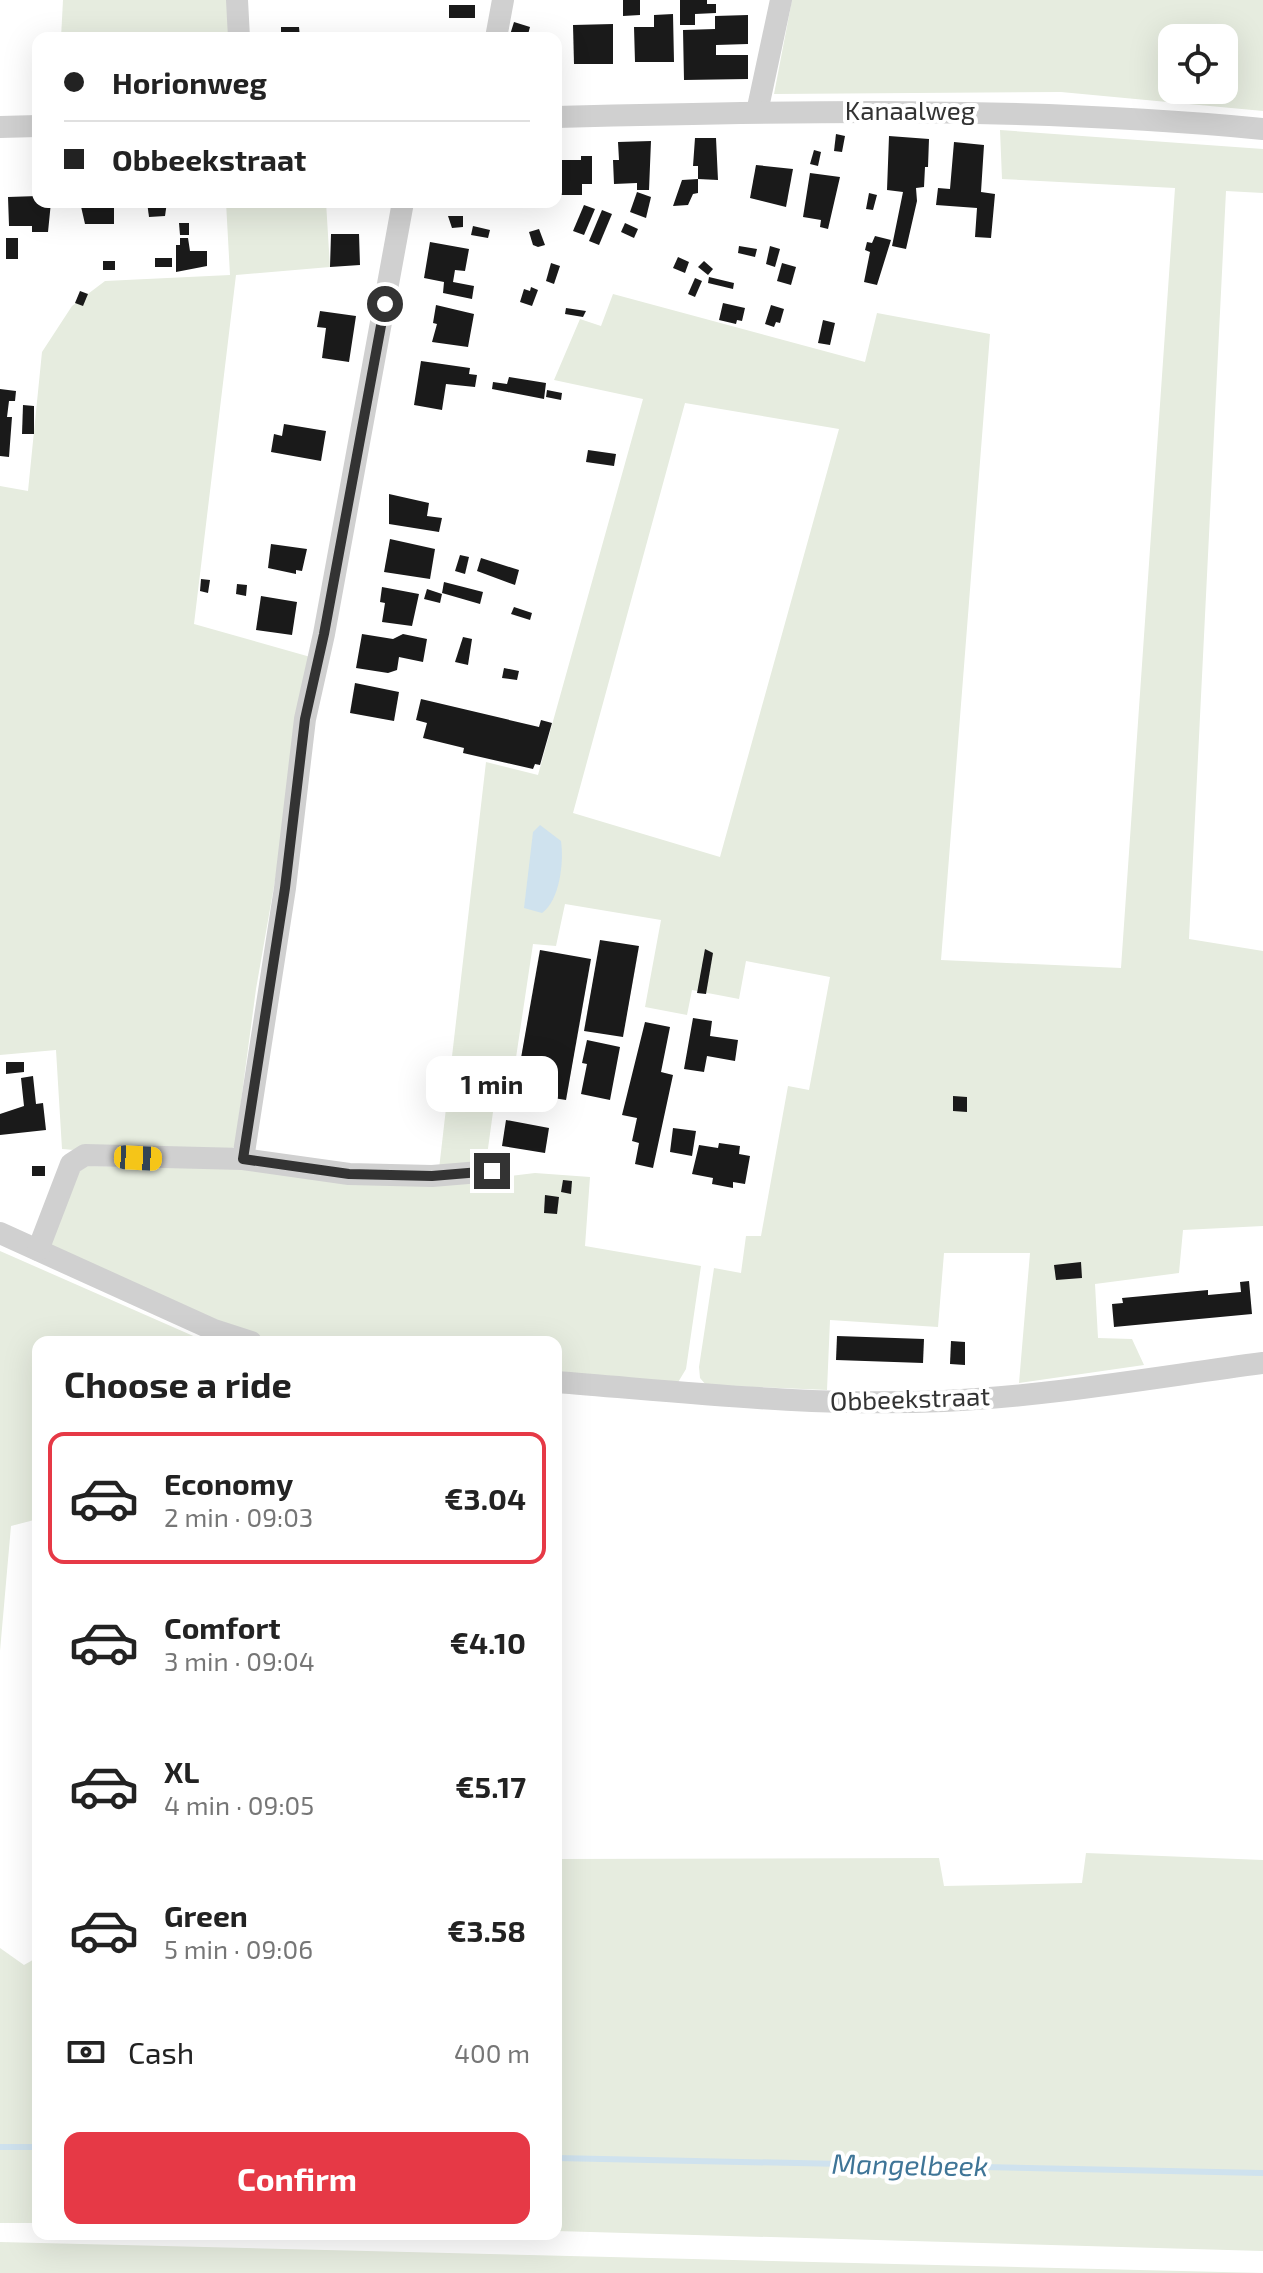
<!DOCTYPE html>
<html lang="en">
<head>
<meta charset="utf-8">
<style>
	:root { --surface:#fff; --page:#f2f2f2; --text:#222; --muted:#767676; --line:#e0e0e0; --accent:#e63946 }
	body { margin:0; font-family:"Exo 2",sans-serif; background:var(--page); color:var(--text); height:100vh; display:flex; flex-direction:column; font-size:30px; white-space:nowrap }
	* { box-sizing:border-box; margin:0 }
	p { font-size:26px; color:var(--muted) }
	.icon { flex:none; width:44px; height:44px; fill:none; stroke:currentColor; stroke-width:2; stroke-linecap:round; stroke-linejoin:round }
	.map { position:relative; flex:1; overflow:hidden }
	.details { position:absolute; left:32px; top:1336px; width:530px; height:904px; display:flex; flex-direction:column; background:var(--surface); border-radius:16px; box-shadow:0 8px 32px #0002 }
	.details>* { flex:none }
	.guide { position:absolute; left:32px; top:32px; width:530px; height:176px; border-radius:16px; box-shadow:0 8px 32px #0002; display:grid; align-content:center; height:176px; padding:0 32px; background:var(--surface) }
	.tools { position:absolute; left:1158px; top:24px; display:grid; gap:16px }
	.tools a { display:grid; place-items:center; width:80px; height:80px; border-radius:16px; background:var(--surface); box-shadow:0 8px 32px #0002; font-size:40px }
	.end { position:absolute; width:36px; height:36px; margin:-18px; border:10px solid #333; background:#fff; box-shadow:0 0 0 4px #fff }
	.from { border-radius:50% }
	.bubble { position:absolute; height:56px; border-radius:16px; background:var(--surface); box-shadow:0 8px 32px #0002; font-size:26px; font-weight:700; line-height:56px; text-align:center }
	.car { position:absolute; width:24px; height:48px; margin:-24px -12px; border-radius:10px; box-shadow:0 0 6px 2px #0007; background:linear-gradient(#f5c518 24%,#345 0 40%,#f5c518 0 76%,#345 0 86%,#f5c518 0) }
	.guide b { display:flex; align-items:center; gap:28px; height:76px; font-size:30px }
	.guide b+b { border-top:2px solid var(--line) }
	.guide i { width:20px; height:20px; background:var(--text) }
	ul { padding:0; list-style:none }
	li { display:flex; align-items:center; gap:24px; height:132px; margin:0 16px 12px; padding:0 16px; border:4px solid transparent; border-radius:16px }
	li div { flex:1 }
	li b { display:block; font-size:30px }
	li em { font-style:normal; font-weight:700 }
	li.selected { border-color:var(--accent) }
	li>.icon { width:72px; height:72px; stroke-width:1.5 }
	h2 { padding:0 32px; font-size:36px; line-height:96px }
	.pay { display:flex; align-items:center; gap:20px; height:88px; padding:0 32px; font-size:30px }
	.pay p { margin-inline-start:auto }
	.cta { display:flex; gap:16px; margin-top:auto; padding:16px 32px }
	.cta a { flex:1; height:92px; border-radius:16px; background:var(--accent); color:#fff; font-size:32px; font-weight:700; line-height:92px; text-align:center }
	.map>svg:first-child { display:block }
	.green { fill:#e6ecdf; fill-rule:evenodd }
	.water { fill:#cfe2ee }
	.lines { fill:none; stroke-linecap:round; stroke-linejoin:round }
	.stream { stroke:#cfe2ee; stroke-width:6 }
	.building { fill:#1a1a1a }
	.minor { stroke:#d0d0d0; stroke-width:22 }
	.route { stroke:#333; stroke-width:10 }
	.labels { text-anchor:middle; stroke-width:8; stroke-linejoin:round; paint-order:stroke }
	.street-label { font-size:26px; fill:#333; stroke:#fff }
	.water-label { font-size:28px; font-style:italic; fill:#3f7597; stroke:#fff }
</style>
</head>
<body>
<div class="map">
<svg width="1263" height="2273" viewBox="0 0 1263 2273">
	<rect width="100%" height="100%" fill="#fff"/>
	<g class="green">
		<path d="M63,0h165l3,38h-170z"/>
		<path d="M792,0h471v111l-202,-19 -287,2zM1172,38h52v52h-52z"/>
		<path d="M1000,130l263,19v44l-37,-2 -37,748 74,12v275l-80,4 -4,43 -84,11 3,54 34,1 12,26 -125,18 11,-130h-86l-6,74 -108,-7 -3,70 -121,-5 -6,-7 -1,-11 15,-99 27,5 5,-37h15l27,-150 21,4 21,-113 -84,-16 -7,38 -47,-9 -5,25 -42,-8 16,-87 -96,-16 -9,42 -23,-2 -22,147 -15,-1 -10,73 -47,6 47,-407 52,13 105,-376 -89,-19 26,-61 21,7 12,-32 252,68 12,-49 113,21 -49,626 180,8 54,-780 -173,-9zM685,403l154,26 -119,428 -147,-44z"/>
		<path d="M226,202h100l4,65 -94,8 -42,349 120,34 -58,331 -21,157c-17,19 -142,5 -173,3l-6,-99 -56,5v-569l28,5 14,-139 30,-46 33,-25 125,-6z"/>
		<path d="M86,1166l149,2 250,11 50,-6 55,4 -5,69 116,20 -15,103 -9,15 -121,-10v-32h-280l-89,-33 -138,-64 23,-67z"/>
		<path d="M0,1251l207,91h-169v177l-27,7 -11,125z"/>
		<path d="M1086,1853l177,7v391l-707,-20v-372l383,-1 5,28 138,-3z"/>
		<path d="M0,1948l24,17 14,-8v266h-38z"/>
		<path d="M0,2242l1263,31h-1263z"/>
	</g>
	<path class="water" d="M540,825l21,16c3,21 -1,59 -19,72l-18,-5 9,-76z"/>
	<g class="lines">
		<g class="stream">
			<path d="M0,2147h38"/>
			<path d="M556,2158l707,15"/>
		</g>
	</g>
	<g class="building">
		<path d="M623,0h17v15l-17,1z"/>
		<path d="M680,0h27v4h9v9l-21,1v11h-15z"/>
		<rect x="449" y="5" width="26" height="13"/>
		<path d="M673,14l1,48h-39l-1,-35h20v-12z"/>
		<path d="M748,15v29l-32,1v10h32v24l-64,1 -1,-50 32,-1v-13z"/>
		<path d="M514,22l16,5 -3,11h-18z"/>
		<path d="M613,24v40h-39l-1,-39z"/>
		<path d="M281,27h18l1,11h-36v-4h17z"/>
		<path d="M836,134l9,2 -3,16 -8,-1z"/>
		<path d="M889,136l40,3 -1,28h-3l-1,20 -8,1 1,13 -11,48 -14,-3 11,-54 -16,-2z"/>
		<path d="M695,138h21l2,42 -20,-1v-13h-5z"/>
		<path d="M651,141l-2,49h-12v-7l-23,1 -1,-24h6l-1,-18z"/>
		<path d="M954,142l30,3 -3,47 14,2 -4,44 -16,-1 2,-29 -41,-3 2,-17 12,1z"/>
		<path d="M814,150l7,2 -3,14 -8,-2z"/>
		<path d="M581,156h11v28h-10v11h-22l-2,-35h23z"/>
		<path d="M756,165l37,4 -7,38 -36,-9z"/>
		<path d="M810,173l30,4 -12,52 -8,-2 1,-7 -18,-3z"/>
		<path d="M698,179v14l-5,1 -5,11 -15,1 9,-26z"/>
		<path d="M637,192l14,5 -5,21 -16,-6z"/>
		<path d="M869,193l8,2 -4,15 -7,-1z"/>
		<path d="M38,196v6h13l-3,30h-16v-6h-23l-1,-29z"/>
		<path d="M80,202h34v22h-29z"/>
		<path d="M147,202h20l-2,14 -16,1z"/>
		<path d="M584,205l11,4 -11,26 -11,-4z"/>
		<path d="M602,210l10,4 -13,31 -10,-4z"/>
		<path d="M448,216h15v11l-11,1z"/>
		<path d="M179,223h10v12h-9z"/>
		<path d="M625,223l13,6 -4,9 -13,-6z"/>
		<path d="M473,226l17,4 -2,8 -17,-3z"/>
		<path d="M539,229l6,16 -7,2 -5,-2 -4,-13z"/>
		<path d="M331,234h28l1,31 -30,2z"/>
		<path d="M875,236l16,4 -14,45 -13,-3 6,-30 -5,-2 2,-8 5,1z"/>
		<rect x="6" y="238" width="12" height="21"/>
		<path d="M180,238h8l2,13h17v15l-31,6v-27h4z"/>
		<path d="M430,242l39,7 -4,22 -10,-1 -2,12 21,4 -2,13 -29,-6 1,-11 -20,-4z"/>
		<path d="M739,246l18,3 -2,8 -17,-4z"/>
		<path d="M770,246l10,3 -5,18 -9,-3z"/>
		<path d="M678,257l11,5 -4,11 -12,-5z"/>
		<rect x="155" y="258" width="17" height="9"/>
		<rect x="103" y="261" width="12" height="9"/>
		<path d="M704,261l9,8 -5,6 -10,-8z"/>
		<path d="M551,263l9,3 -6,18 -8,-3z"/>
		<path d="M782,263l14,4 -5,18 -14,-4z"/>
		<path d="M709,277l25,6 -1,6 -25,-6z"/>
		<path d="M695,278l7,3 -7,16 -7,-3z"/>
		<path d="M531,287l7,3 -6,16 -12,-4 4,-13 6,2z"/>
		<path d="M80,291l8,3 -5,12 -8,-3z"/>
		<path d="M723,303l22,5 -3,13 -5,-1 -1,4 -17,-4z"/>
		<path d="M436,305l38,9 -6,33 -36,-5 5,-18 -4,-1z"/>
		<path d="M771,305l13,4 -4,14 -4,-1 -2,5 -9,-3z"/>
		<path d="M566,308l20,3 -3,6 -18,-3z"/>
		<path d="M320,311l36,5 -7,46 -27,-4 4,-30 -9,-1z"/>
		<path d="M823,320l12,3 -5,22 -12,-2z"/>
		<path d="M421,361l49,7 -1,6 8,1 -2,12 -29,-3 -4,26 -28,-5z"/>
		<path d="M509,377l37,6 -2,16 -52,-10 1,-7 14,2z"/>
		<path d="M0,389l16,2 -1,10h-6l-2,16h5l-3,40 -9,-1z"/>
		<path d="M547,390l15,3 -1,7 -15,-3z"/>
		<path d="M23,405l11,1v28h-12z"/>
		<path d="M284,424l42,7 -5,30 -50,-9 3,-18 8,2z"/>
		<path d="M588,450l28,4 -2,12 -28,-4z"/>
		<path d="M389,494l40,9 -2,13 15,2 -3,14 -50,-8z"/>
		<path d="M390,539l45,10 -5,30 -46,-7z"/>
		<path d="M271,544l36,5 -5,22 -6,-1v4l-28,-6z"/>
		<path d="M460,555l9,2 -4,17 -10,-3z"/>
		<path d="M481,558l38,12 -4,15 -38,-14z"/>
		<path d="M201,579l9,1 -2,13 -8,-2z"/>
		<path d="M444,582l39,10 -3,12 -38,-11z"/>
		<path d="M237,584l10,1 -1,11 -10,-2z"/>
		<path d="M382,587l37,7 -7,32 -30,-4 3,-19 -5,-1z"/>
		<path d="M427,589l15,5 -2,9 -16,-4z"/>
		<path d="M261,596l36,6 -5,33 -36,-5z"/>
		<path d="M514,607l18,6 -2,7 -19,-6z"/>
		<path d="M362,634l31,5 10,-5 24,5 -4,23 -24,-5 -2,13 -9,3 -32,-5z"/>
		<path d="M463,637l9,2 -4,26 -13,-3z"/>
		<path d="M504,668l15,3 -2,9 -15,-2z"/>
		<path d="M355,683l44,9 -5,29 -44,-8z"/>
		<path d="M421,699l118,28 2,-7 11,3 -12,42 -5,-1 -2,5 -70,-16 1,-5 -41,-10 4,-15 -11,-3z"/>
		<path d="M600,940l39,6 -16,91 -39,-6z"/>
		<path d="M705,949l8,4 -7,41 -9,-1z"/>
		<path d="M540,950l51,9 -25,141 -51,-8z"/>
		<path d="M693,1018l19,3 -2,15 28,4 -3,21 -28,-5 -3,16 -20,-3z"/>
		<path d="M645,1022l25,5 -9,45 12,3 -20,93 -18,-4 4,-21 -7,-2 5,-23 -15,-3z"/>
		<path d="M587,1040l33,7 -10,53 -29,-6 6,-30 -5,-1z"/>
		<path d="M6,1062h18v10l-18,2z"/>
		<path d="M33,1076l3,28 7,-1 3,27 -46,5v-21l24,-8 -3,-28z"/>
		<path d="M953,1096l14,1v15l-14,-1z"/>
		<path d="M506,1120l43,8 -4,25 -43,-7z"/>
		<path d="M673,1128l23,3 -4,25 -22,-4z"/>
		<path d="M719,1143l21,3 -1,8 11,2 -5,28 -12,-2v6l-21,-4 1,-6 -21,-4 7,-29 19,3z"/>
		<rect x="32" y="1166" width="13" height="10"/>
		<path d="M563,1180l9,1 -1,13 -10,-2z"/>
		<path d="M545,1195l14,2 -2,17 -13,-1z"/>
		<path d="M1081,1262l1,16 -26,2 -2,-15z"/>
		<path d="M1249,1281l3,33 -138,13 -2,-23 11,-1 -1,-5 86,-8v5l33,-3 -1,-10z"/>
		<path d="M837,1336l87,3 -1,24 -87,-3z"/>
		<path d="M951,1341l14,1v23l-15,-1z"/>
	</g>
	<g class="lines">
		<g class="minor">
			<path d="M237,0l2,38"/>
			<path d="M496,38l7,-38"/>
			<path d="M757,112l24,-112"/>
			<path d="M556,117c236,-6 471,-11 707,12"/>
			<path d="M0,127l38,-1"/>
			<path d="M243,1159l42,-271 20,-169 19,-85 79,-432"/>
			<path d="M0,1233l214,97 37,12"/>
			<path d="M38,1250l33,-86 14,-9 158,4 106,15 83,2 60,-5"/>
			<path d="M556,1382c129,10 258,25 388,19 107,-5 213,-24 319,-38"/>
		</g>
	</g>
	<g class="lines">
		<path class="route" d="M385,304l-61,330 -19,85 -20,169 -42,271 106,15 83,2 60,-5"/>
	</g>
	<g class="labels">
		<g class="street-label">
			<text x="910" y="120">Kanaalweg</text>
			<text transform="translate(910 1399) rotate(-2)" y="9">Obbeekstraat</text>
		</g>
		<g class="water-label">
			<text transform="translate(910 2165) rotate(1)" y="10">Mangelbeek</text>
		</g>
	</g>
</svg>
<div class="tools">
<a><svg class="icon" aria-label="locate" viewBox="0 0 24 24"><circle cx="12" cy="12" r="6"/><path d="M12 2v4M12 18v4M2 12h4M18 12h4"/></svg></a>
</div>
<i class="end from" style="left:385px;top:304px"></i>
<i class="end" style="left:492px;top:1171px"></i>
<div class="bubble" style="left:426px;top:1056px;width:132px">1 min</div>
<i class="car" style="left:138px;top:1158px;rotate:93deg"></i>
<div class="guide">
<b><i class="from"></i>Horionweg</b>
<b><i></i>Obbeekstraat</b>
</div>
<section class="details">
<h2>Choose a ride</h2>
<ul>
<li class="selected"><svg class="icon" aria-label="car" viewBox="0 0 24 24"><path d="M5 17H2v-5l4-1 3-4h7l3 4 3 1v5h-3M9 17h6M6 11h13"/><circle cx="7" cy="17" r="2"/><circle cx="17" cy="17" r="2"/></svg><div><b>Economy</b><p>2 min · 09:03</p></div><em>€3.04</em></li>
<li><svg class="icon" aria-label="car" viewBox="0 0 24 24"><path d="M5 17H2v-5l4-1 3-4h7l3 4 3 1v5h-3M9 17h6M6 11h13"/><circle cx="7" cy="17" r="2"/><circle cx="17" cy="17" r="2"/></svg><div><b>Comfort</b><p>3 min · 09:04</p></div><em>€4.10</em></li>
<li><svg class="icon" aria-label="car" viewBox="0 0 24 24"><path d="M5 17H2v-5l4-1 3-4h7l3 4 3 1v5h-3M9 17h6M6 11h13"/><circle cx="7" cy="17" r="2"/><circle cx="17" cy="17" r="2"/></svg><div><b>XL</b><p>4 min · 09:05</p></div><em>€5.17</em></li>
<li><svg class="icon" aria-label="car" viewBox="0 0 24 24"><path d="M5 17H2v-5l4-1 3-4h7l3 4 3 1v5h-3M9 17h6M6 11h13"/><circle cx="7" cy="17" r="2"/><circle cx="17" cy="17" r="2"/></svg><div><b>Green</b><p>5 min · 09:06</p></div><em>€3.58</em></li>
</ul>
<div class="pay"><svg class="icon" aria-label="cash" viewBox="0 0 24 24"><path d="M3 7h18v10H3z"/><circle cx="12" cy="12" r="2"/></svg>Cash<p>400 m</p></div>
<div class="cta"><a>Confirm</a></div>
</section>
</div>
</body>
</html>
